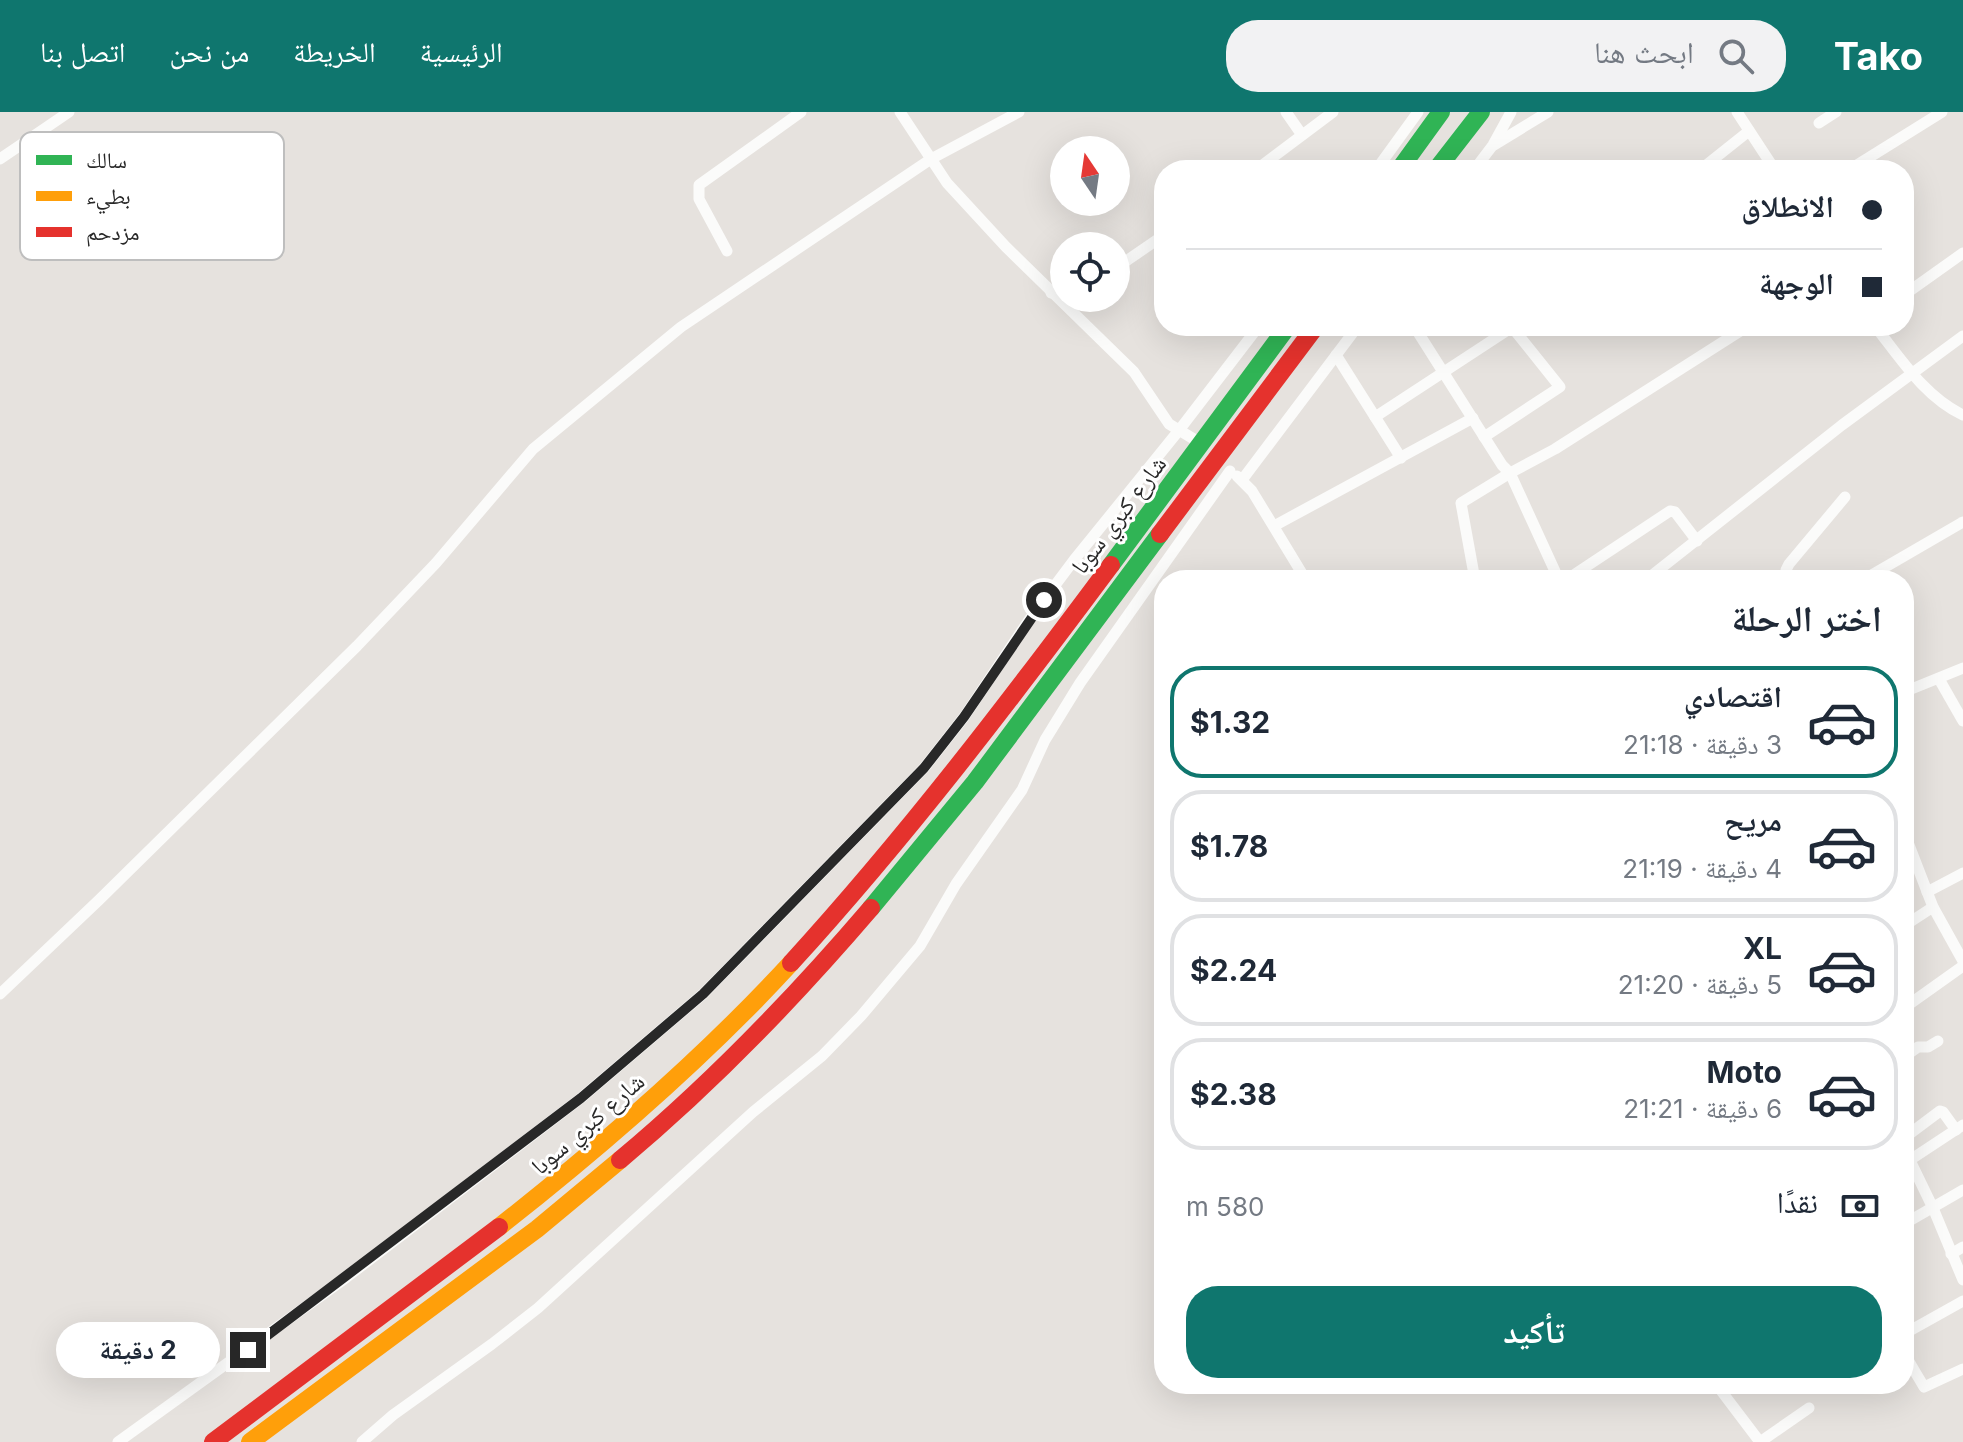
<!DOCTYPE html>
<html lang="ar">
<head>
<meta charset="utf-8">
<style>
	:root { --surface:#fff; --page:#f2f2f3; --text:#1f2937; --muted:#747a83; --line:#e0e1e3; --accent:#0f766e }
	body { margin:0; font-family:Inter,"Noto Naskh Arabic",sans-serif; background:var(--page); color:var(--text); direction:rtl; height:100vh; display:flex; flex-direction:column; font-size:30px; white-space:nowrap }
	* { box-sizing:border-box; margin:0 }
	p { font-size:26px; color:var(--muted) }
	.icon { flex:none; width:44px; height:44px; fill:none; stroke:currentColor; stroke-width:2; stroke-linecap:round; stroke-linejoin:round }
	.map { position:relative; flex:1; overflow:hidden; direction:ltr }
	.sheet { position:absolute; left:1154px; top:458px; width:760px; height:824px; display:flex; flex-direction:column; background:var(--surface); border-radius:32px; box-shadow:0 8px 32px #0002; direction:rtl }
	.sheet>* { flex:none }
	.guide { position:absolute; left:1154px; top:48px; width:760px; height:176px; border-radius:32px; box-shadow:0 8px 32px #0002; direction:rtl; display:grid; align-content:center; height:176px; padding:0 32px; background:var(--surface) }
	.needle { width:52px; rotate:347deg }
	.tools { position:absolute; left:1050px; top:24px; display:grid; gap:16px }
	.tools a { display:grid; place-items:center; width:80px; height:80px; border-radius:50%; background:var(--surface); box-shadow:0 8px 32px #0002; font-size:40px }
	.end { position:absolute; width:36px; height:36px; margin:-18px; border:10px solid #282828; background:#fff; box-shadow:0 0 0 4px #fff }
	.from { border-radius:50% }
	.bubble { position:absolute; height:56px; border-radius:28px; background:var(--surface); box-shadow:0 8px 32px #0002; font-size:26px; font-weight:700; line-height:56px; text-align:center; direction:rtl }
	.guide b { display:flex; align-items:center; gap:28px; height:76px; font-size:30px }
	.guide b+b { border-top:2px solid var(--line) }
	.guide i { width:20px; height:20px; background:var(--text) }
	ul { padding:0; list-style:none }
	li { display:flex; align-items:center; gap:24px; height:112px; margin:0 16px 12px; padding:0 16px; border:4px solid var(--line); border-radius:32px }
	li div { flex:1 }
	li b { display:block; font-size:30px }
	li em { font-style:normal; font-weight:700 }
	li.selected { border-color:var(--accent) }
	li>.icon { width:72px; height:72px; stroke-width:1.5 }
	h2 { padding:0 32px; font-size:36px; line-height:96px }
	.pay { display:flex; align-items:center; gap:20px; height:88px; padding:0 32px; font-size:30px }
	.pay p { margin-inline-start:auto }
	.action { display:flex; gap:16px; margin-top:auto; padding:16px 32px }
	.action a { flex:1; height:92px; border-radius:32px; background:var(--accent); color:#fff; font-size:32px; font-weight:700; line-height:92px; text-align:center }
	header { display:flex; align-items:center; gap:48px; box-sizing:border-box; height:112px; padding:0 40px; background:var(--accent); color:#fff }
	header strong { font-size:38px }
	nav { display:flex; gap:44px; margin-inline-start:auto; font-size:28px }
	.search { width:560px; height:72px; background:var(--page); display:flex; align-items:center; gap:20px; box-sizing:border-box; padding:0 28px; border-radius:32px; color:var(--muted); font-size:30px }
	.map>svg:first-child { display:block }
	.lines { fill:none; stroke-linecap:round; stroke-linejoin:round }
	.street { stroke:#fbfbfa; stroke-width:11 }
	.fast { stroke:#30b455; stroke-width:18 }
	.slow { stroke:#ff9f0a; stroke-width:18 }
	.jam { stroke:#e5322d; stroke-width:18 }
	.route { stroke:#282828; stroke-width:10 }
	.labels { text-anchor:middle; stroke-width:6; stroke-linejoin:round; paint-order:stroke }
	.street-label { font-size:24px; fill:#282828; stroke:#fff }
	.key { fill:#fff; stroke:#bebebe; stroke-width:2 }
	.key-label { font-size:22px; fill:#282828 }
</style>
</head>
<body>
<header>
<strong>Tako</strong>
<div class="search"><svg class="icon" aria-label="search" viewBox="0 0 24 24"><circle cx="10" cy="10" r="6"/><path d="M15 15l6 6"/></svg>ابحث هنا</div>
<nav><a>الرئيسية</a><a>الخريطة</a><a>من نحن</a><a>اتصل بنا</a></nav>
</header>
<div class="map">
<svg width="1963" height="1330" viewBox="0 0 1963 1330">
	<rect width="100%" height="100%" fill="#e6e2de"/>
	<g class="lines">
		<g class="street">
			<path d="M900,0l47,71 59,64 128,125 35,52 33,20"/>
			<path d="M1286,0l16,23"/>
			<path d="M1737,0l38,58"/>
			<path d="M1819,11l17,-11"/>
			<path d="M1494,33l54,-33"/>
			<path d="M0,47l69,-47"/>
			<path d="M1256,58l77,-58"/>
			<path d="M1376,58l42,-58"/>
			<path d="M1474,58l19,-25 18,-33"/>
			<path d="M1700,58l49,-39"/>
			<path d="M1849,58l93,-58"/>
			<path d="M727,139l-28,-52v-14l102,-73"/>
			<path d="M1116,156l48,-33"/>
			<path d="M1051,181l13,-10"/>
			<path d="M1904,183l59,-42"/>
			<path d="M1414,214l88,139 8,8 -49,30 14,77"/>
			<path d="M1875,214c26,33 50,71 88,89"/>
			<path d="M1336,243l65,103"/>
			<path d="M1375,305l139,-91"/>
			<path d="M1484,325l76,-50 -48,-60"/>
			<path d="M1237,364l15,15 54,89"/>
			<path d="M1242,368l116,-154"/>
			<path d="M1274,414l199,-108"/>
			<path d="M1559,468l-49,-107 45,-24 193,-123"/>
			<path d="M1566,468l104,-69 5,1 22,29"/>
			<path d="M1646,468l196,-155 121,-89"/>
			<path d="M1789,468l-3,-10 3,-6 56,-67"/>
			<path d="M1863,468l100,-58"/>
			<path d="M1939,567l24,42"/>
			<path d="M1904,580l59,-24"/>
			<path d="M1904,720l29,75 30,54"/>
			<path d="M1927,780l36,-19"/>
			<path d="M1904,814l29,-19"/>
			<path d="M0,882l99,-94 258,-254 79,-83 97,-114 148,-122 250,-168 88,-47"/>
			<path d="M1904,896l59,-42"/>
			<path d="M1904,945l14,-10h10l10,-6"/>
			<path d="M1904,1026l36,-27 3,1 13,18"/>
			<path d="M1904,1036l29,60 30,72"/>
			<path d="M1910,1048l53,-35"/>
			<path d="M1904,1112l59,-34"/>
			<path d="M1951,1142l12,-7"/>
			<path d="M1904,1222l59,-33"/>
			<path d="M1904,1241l20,34 39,-18"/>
			<path d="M1716,1272l44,58"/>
			<path d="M118,1330l229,-165 234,-179 122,-104 221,-226 40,-51 65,-97 45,-60 106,-131 79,-103"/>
			<path d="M362,1330l31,-27 99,-71 46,-36 215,-196 69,-56 39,-40 59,-70 36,-62 66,-94 23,-50 35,-57 150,-212"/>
			<path d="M1760,1330l49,-34"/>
		</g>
		<g class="fast">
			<path d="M1399,58l42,-58"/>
			<path d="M1436,58l45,-58"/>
			<path d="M1111,453l177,-239"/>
			<path d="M871,796l104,-126 185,-248"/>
		</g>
		<g class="slow">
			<path d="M499,1115c103,-81 203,-167 292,-264"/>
			<path d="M250,1330l287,-213 83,-69"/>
		</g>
		<g class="jam">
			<path d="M1160,422l156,-208"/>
			<path d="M791,851c115,-126 218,-261 320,-398"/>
			<path d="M620,1048c91,-76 174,-162 251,-252"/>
			<path d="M213,1330l286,-215"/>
		</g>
	</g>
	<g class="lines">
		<path class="route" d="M248,1238l333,-252 122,-104 221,-226 40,-51 80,-117"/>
	</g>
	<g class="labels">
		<g class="street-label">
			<text transform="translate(1119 403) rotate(-53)" y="8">شارع كبري سوبا</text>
			<text transform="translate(588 1012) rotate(-41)" y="8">شارع كبري سوبا</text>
		</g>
	</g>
	<rect x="20" y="20" width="264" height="128" rx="12" class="key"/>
	<rect x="36" y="43" width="36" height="10" fill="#30b455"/>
	<rect x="36" y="79" width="36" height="10" fill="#ff9f0a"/>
	<rect x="36" y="115" width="36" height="10" fill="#e5322d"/>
	<g class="key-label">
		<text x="86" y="56">سالك</text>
		<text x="86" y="92">بطيء</text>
		<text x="86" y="128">مزدحم</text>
	</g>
</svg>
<div class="tools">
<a><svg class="needle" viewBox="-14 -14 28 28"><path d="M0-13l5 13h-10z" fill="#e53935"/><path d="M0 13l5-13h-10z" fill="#747a83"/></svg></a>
<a><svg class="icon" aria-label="locate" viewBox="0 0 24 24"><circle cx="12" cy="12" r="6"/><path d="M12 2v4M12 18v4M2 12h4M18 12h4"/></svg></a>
</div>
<i class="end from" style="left:1044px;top:488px"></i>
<i class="end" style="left:248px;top:1238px"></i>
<div class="bubble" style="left:56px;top:1210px;width:164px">2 دقيقة</div>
<div class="guide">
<b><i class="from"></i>الانطلاق</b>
<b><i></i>الوجهة</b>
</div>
<section class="sheet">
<h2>اختر الرحلة</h2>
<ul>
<li class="selected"><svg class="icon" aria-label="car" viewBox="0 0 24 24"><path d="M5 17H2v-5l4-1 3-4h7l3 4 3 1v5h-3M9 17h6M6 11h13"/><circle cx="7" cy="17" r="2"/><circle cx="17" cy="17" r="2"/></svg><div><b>اقتصادي</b><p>3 دقيقة · 21:18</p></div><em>$1.32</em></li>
<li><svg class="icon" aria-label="car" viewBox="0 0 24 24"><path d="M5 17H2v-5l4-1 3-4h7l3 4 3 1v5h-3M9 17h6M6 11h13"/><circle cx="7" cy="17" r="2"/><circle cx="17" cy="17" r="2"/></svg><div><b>مريح</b><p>4 دقيقة · 21:19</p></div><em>$1.78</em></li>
<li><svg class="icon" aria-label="car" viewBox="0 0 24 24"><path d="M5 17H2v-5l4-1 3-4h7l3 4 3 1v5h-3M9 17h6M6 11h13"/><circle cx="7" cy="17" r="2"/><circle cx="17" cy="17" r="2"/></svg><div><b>XL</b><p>5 دقيقة · 21:20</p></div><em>$2.24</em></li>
<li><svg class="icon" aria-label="car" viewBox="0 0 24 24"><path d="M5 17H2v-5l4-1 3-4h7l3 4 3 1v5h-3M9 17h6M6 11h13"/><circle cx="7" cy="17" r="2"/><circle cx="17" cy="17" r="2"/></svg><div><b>Moto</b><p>6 دقيقة · 21:21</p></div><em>$2.38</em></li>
</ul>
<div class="pay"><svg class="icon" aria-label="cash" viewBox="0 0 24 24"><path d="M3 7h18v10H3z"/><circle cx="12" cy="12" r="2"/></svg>نقدًا<p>580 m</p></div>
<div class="action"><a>تأكيد</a></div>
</section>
</div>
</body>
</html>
